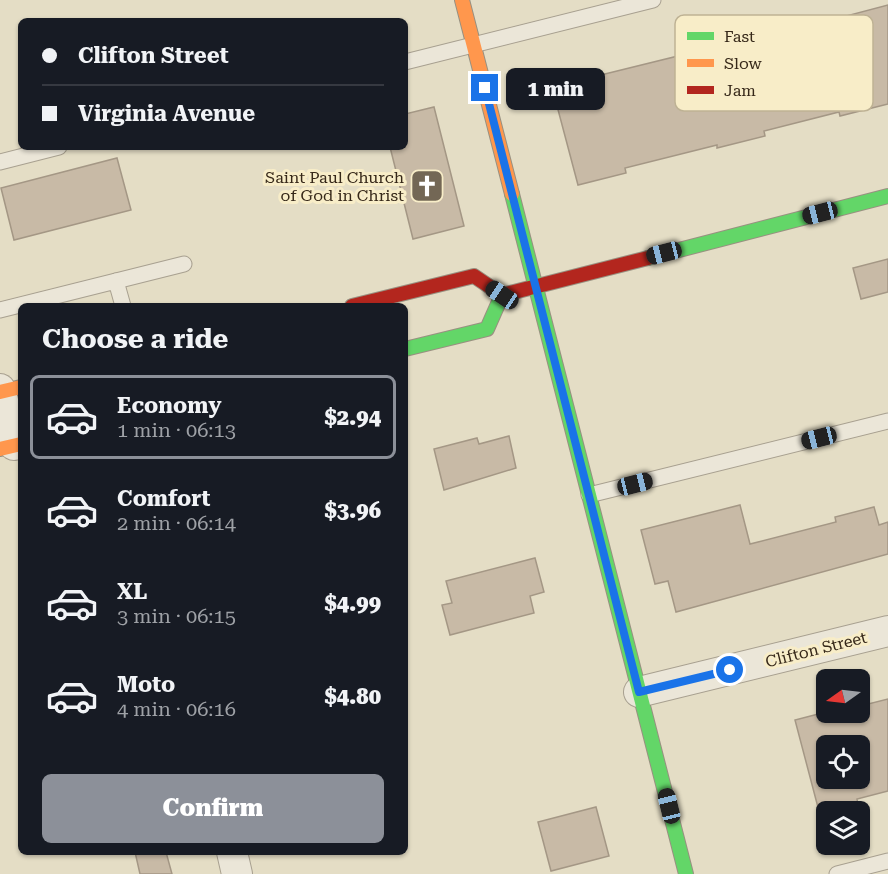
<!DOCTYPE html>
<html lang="en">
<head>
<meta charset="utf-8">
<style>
	:root { --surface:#171b24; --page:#20242c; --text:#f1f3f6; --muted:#9ea1a6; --line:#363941; --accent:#8c9099 }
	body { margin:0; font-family:"Roboto Serif",serif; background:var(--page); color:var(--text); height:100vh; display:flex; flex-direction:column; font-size:22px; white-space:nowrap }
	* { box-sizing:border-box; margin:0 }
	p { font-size:20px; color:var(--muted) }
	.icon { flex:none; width:33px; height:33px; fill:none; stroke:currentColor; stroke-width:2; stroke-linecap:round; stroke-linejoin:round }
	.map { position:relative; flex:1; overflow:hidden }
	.panel { position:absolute; left:18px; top:303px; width:390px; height:552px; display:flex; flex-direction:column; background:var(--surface); border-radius:9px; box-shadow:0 2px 4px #0004 }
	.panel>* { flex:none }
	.guide { position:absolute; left:18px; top:18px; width:390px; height:132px; border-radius:9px; box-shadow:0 2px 4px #0004; display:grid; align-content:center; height:132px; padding:0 24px; background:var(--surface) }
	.needle { width:39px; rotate:256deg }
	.fabs { position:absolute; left:816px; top:669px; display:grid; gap:12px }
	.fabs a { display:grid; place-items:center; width:54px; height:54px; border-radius:9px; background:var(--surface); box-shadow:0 2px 4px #0004; font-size:30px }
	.end { position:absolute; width:27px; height:27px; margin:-14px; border:8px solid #1a73e8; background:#fff; box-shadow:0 0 0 3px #fff }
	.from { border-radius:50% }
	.bubble { position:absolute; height:42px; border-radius:9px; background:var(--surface); box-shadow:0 2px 4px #0004; font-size:20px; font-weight:800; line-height:42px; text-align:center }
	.car { position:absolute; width:18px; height:36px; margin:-18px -9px; border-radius:8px; box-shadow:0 0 4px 2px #0007; background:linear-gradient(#222 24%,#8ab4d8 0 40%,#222 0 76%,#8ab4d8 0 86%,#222 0) }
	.guide b { display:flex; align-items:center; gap:21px; height:57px; font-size:22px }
	.guide b+b { border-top:2px solid var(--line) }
	.guide i { width:15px; height:15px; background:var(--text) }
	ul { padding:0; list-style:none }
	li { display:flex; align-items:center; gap:18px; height:84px; margin:0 12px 9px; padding:0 12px; border:3px solid transparent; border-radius:9px }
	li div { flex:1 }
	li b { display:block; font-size:22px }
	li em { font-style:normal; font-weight:800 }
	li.selected { border-color:var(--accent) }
	li>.icon { width:54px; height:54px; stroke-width:1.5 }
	h2 { padding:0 24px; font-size:27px; line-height:72px }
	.action { display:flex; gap:12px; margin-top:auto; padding:12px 24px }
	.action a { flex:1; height:69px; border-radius:9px; background:var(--accent); color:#fff; font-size:24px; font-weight:800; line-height:69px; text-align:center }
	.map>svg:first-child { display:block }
	.building { fill:#c8baa6; stroke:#a49785; stroke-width:1.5; fill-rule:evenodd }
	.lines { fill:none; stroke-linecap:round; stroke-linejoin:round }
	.lane-casing { stroke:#a8a090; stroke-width:17 }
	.street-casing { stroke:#a8a090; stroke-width:32 }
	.fast-casing { stroke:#989080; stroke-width:16 }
	.slow-casing { stroke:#989080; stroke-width:16 }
	.jam-casing { stroke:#989080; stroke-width:16 }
	.lane { stroke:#ebe6d8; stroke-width:15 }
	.street { stroke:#ebe6d8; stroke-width:30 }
	.fast { stroke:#63d668; stroke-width:14 }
	.slow { stroke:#ff974d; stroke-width:14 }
	.jam { stroke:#b3261e; stroke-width:14 }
	.route { stroke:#1a73e8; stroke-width:8 }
	.labels { text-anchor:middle; stroke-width:6; stroke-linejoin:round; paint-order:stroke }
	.poi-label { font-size:16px; fill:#362819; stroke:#f8edc8; text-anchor:end }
	.street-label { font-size:16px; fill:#362819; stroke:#f8edc8 }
	.key { fill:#f8edc8; stroke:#beb294; stroke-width:1.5 }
	.key-label { font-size:16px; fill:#362819 }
</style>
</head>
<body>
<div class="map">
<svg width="888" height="874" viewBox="0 0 888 874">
	<rect width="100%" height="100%" fill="#e4ddc5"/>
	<g class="building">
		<path d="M888,5v99l-48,12 -1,-4 -75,19 1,5 -48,12v-3l-92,23 1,5 -48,12 -26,-98 126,-31 1,4z"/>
		<path d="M434,107l30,119 -51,13 -23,-92h15v-33z"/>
		<path d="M117,158l14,52 -117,30 -13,-52z"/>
		<path d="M888,259v33l-27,7 -8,-31z"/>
		<path d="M509,436l7,32 -72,22 -10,-41 43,-11 2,6z"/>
		<path d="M740,505l10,39 86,-22 -1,-5 39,-10 5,18 9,-3v32l-212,58 -8,-31 -13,3 -14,-54z"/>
		<path d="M535,558l9,34 -14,4 4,17 -84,22 -8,-30 10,-2 -6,-22z"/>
		<path d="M888,699v92l-31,8 1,6 -38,10 -25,-95 31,-8v2l34,-2v-6zM826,746h34v32h-34z"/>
		<path d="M596,807l13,49 -58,15 -13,-49z"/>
		<path d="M135,852h31l6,22h-32z"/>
	</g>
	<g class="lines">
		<defs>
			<g id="lane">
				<path d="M405,62l248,-62"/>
				<path d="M0,162l59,-15"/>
				<path d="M116,281l68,-17"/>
				<path d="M0,310l116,-29 7,25"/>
				<path d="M589,495l299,-74"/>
				<path d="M837,874l51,-13"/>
			</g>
			<g id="street">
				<path d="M0,389l14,56"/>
				<path d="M639,692l249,-61"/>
				<path d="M232,852l5,22"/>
			</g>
			<g id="fast">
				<path d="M512,194l174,680"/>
				<path d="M648,258l240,-62"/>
				<path d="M405,349l82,-20 15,-34"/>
			</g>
			<g id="slow">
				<path d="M462,0l50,194"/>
				<path d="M0,392l21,-5"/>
				<path d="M0,449l21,-5"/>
			</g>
			<path id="jam" d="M352,306l122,-30 28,19 146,-37"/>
		</defs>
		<use href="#lane" class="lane-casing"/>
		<use href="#street" class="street-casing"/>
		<use href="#fast" class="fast-casing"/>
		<use href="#slow" class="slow-casing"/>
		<use href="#jam" class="jam-casing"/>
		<use href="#lane" class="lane"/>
		<use href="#street" class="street"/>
		<use href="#fast" class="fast"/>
		<use href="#slow" class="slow"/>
		<use href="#jam" class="jam"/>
	</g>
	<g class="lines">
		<path class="route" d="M485,88l154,604 91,-22"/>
	</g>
	<defs>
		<symbol id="church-square" viewBox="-11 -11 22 22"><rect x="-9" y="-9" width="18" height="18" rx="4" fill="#736755" stroke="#f8edc8"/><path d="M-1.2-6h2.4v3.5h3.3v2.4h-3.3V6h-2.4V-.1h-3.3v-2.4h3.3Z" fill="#fff"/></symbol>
	</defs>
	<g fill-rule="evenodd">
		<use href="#church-square" x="408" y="167" width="38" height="38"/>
	</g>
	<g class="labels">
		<g class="poi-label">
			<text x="404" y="183">Saint Paul Church<tspan x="404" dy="18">of God in Christ</tspan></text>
		</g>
		<g class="street-label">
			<text transform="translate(816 649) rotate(-14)" y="6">Clifton Street</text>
		</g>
	</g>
	<rect x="675" y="15" width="198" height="96" rx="9" class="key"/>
	<rect x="687" y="32" width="27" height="8" fill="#63d668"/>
	<rect x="687" y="59" width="27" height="8" fill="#ff974d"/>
	<rect x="687" y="86" width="27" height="8" fill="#b3261e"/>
	<g class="key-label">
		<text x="724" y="42">Fast</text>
		<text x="724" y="69">Slow</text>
		<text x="724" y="96">Jam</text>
	</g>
</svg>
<div class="fabs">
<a><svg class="needle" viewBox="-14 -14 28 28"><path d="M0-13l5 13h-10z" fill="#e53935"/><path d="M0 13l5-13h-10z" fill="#9ea1a6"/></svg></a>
<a><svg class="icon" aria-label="locate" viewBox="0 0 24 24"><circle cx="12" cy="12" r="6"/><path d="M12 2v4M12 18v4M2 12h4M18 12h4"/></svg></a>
<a><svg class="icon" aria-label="layers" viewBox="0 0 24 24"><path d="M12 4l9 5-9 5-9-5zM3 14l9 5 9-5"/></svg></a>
</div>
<i class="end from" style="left:730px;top:670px"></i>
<i class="end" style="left:485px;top:88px"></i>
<div class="bubble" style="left:506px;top:68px;width:99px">1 min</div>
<i class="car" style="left:820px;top:213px;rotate:256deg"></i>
<i class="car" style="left:664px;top:253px;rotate:256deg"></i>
<i class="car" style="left:502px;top:295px;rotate:304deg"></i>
<i class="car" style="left:819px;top:438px;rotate:256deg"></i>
<i class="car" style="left:635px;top:484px;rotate:76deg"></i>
<i class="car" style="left:669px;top:806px;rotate:346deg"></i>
<div class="guide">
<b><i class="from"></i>Clifton Street</b>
<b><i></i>Virginia Avenue</b>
</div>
<section class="panel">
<h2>Choose a ride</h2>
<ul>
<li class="selected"><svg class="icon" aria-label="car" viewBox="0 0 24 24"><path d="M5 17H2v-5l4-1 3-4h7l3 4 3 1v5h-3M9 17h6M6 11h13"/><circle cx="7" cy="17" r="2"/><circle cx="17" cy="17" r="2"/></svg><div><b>Economy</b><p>1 min · 06:13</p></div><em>$2.94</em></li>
<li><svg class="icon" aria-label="car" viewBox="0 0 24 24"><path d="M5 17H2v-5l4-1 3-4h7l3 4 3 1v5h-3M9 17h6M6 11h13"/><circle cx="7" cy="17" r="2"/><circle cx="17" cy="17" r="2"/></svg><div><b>Comfort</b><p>2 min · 06:14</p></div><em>$3.96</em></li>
<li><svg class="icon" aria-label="car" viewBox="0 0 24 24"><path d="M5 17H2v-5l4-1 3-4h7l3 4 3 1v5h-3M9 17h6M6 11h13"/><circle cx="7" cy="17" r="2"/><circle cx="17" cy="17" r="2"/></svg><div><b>XL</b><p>3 min · 06:15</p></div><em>$4.99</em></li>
<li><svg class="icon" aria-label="car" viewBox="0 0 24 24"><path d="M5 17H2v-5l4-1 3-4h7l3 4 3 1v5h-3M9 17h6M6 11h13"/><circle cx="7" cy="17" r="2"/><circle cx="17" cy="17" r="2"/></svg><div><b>Moto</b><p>4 min · 06:16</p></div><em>$4.80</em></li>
</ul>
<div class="action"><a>Confirm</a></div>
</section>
</div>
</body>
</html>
